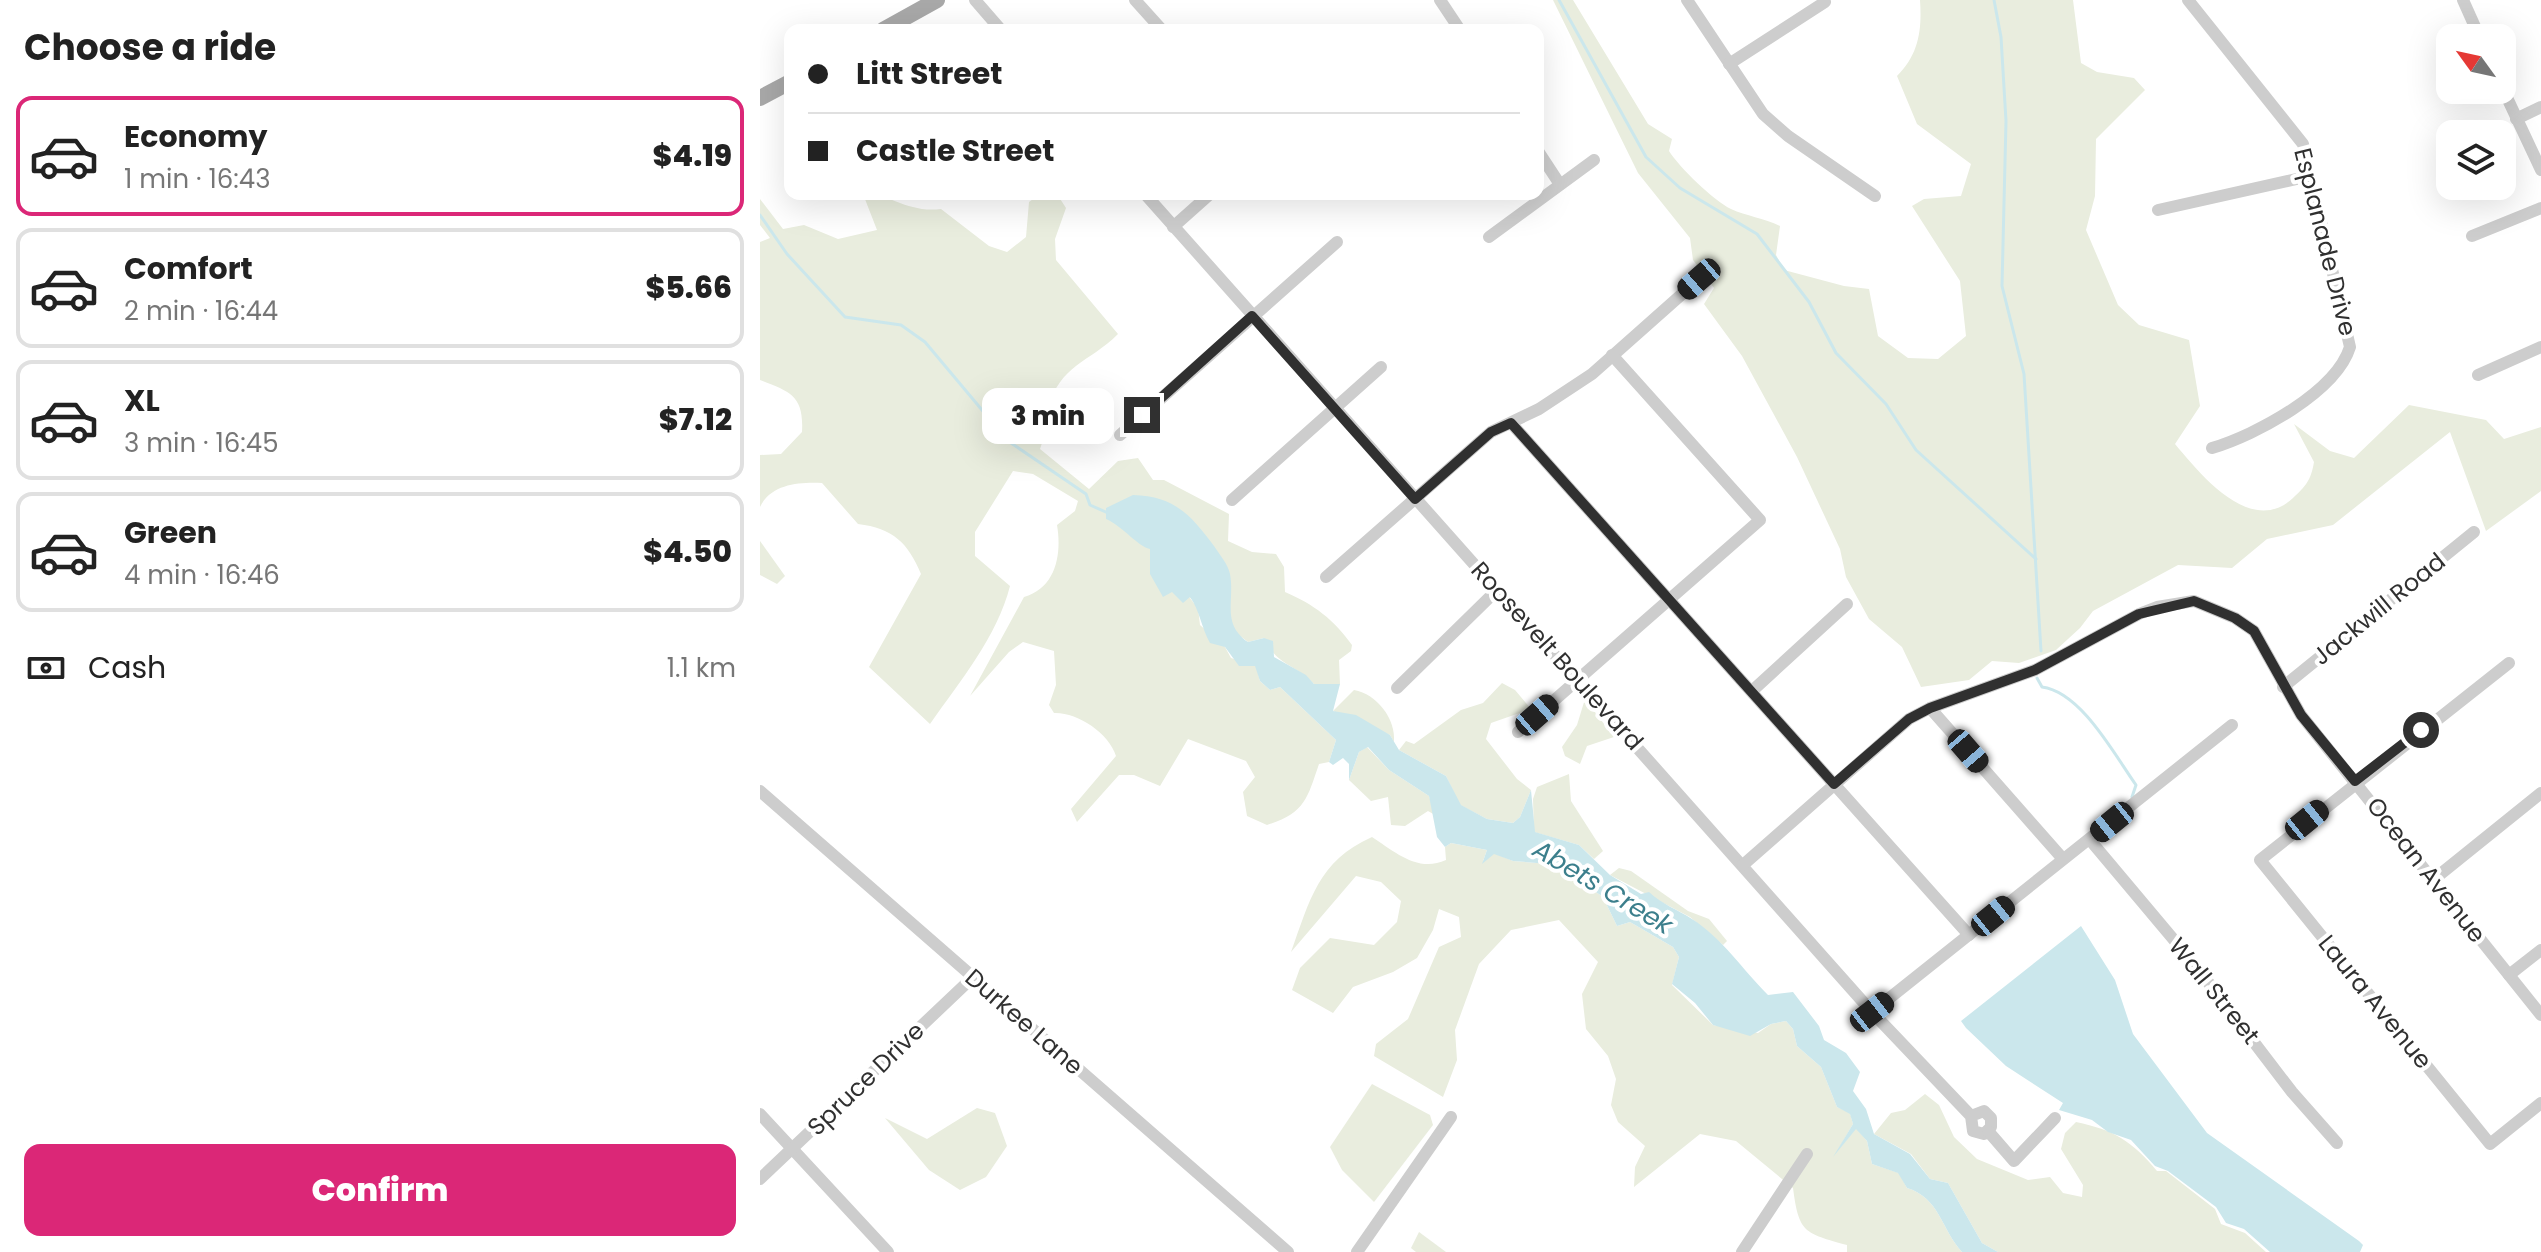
<!DOCTYPE html>
<html lang="en">
<head>
<meta charset="utf-8">
<style>
	:root { --surface:#fff; --page:#f2f2f2; --text:#222; --muted:#767676; --line:#e0e0e0; --accent:#db2777 }
	body { margin:0; font-family:Poppins,sans-serif; background:var(--page); color:var(--text); height:100vh; display:flex; flex-direction:column; font-size:30px; white-space:nowrap }
	* { box-sizing:border-box; margin:0 }
	p { font-size:26px; color:var(--muted) }
	.icon { flex:none; width:44px; height:44px; fill:none; stroke:currentColor; stroke-width:2; stroke-linecap:round; stroke-linejoin:round }
	.map { position:relative; flex:1; overflow:hidden }
	.sheet { display:flex; flex-direction:column; background:var(--surface); width:760px }
	.sheet>* { flex:none }
	.top-card { position:absolute; left:24px; top:24px; width:760px; height:176px; border-radius:16px; box-shadow:0 8px 32px #0002; display:grid; align-content:center; height:176px; padding:0 24px; background:var(--surface) }
	.needle { width:52px; rotate:303deg }
	.controls { position:absolute; left:1676px; top:24px; display:grid; gap:16px }
	.controls a { display:grid; place-items:center; width:80px; height:80px; border-radius:16px; background:var(--surface); box-shadow:0 8px 32px #0002; font-size:40px }
	.end { position:absolute; width:36px; height:36px; margin:-18px; border:10px solid #303030; background:#fff; box-shadow:0 0 0 4px #fff }
	.from { border-radius:50% }
	.bubble { position:absolute; height:56px; border-radius:16px; background:var(--surface); box-shadow:0 8px 32px #0002; font-size:26px; font-weight:800; line-height:56px; text-align:center }
	.car { position:absolute; width:24px; height:48px; margin:-24px -12px; border-radius:10px; box-shadow:0 0 6px 2px #0007; background:linear-gradient(#222 24%,#8ab4d8 0 40%,#222 0 76%,#8ab4d8 0 86%,#222 0) }
	.top-card b { display:flex; align-items:center; gap:28px; height:76px; font-size:30px }
	.top-card b+b { border-top:2px solid var(--line) }
	.top-card i { width:20px; height:20px; background:var(--text) }
	ul { padding:0; list-style:none }
	li { display:flex; align-items:center; gap:24px; height:120px; margin:0 16px 12px; padding:0 8px; border:4px solid var(--line); border-radius:16px }
	li div { flex:1 }
	li b { display:block; font-size:30px }
	li em { font-style:normal; font-weight:800 }
	li.selected { border-color:var(--accent) }
	li>.icon { width:72px; height:72px; stroke-width:1.5 }
	h2 { padding:0 24px; font-size:36px; line-height:96px }
	.pay { display:flex; align-items:center; gap:20px; height:88px; padding:0 24px; font-size:30px }
	.pay p { margin-inline-start:auto }
	.button { display:flex; gap:16px; margin-top:auto; padding:16px 24px }
	.button a { flex:1; height:92px; border-radius:16px; background:var(--accent); color:#fff; font-size:32px; font-weight:800; line-height:92px; text-align:center }
	main { display:flex; flex:1; min-height:0 }
	.map>svg:first-child { display:block }
	.green { fill:#e9edde }
	.water { fill:#cbe7ec }
	.lines { fill:none; stroke-linecap:round; stroke-linejoin:round }
	.stream { stroke:#cbe7ec; stroke-width:3 }
	.minor { stroke:#cdcdcd; stroke-width:12 }
	.major { stroke:#a8a8a8; stroke-width:16 }
	.route { stroke:#303030; stroke-width:10 }
	.labels { text-anchor:middle; stroke-width:8; stroke-linejoin:round; paint-order:stroke }
	.street-label { font-size:24px; fill:#303030; stroke:#fff }
	.water-label { font-size:26px; font-style:italic; fill:#3c7f8c; stroke:#fff }
</style>
</head>
<body>
<main>
<section class="sheet">
<h2>Choose a ride</h2>
<ul>
<li class="selected"><svg class="icon" aria-label="car" viewBox="0 0 24 24"><path d="M5 17H2v-5l4-1 3-4h7l3 4 3 1v5h-3M9 17h6M6 11h13"/><circle cx="7" cy="17" r="2"/><circle cx="17" cy="17" r="2"/></svg><div><b>Economy</b><p>1 min · 16:43</p></div><em>$4.19</em></li>
<li><svg class="icon" aria-label="car" viewBox="0 0 24 24"><path d="M5 17H2v-5l4-1 3-4h7l3 4 3 1v5h-3M9 17h6M6 11h13"/><circle cx="7" cy="17" r="2"/><circle cx="17" cy="17" r="2"/></svg><div><b>Comfort</b><p>2 min · 16:44</p></div><em>$5.66</em></li>
<li><svg class="icon" aria-label="car" viewBox="0 0 24 24"><path d="M5 17H2v-5l4-1 3-4h7l3 4 3 1v5h-3M9 17h6M6 11h13"/><circle cx="7" cy="17" r="2"/><circle cx="17" cy="17" r="2"/></svg><div><b>XL</b><p>3 min · 16:45</p></div><em>$7.12</em></li>
<li><svg class="icon" aria-label="car" viewBox="0 0 24 24"><path d="M5 17H2v-5l4-1 3-4h7l3 4 3 1v5h-3M9 17h6M6 11h13"/><circle cx="7" cy="17" r="2"/><circle cx="17" cy="17" r="2"/></svg><div><b>Green</b><p>4 min · 16:46</p></div><em>$4.50</em></li>
</ul>
<div class="pay"><svg class="icon" aria-label="cash" viewBox="0 0 24 24"><path d="M3 7h18v10H3z"/><circle cx="12" cy="12" r="2"/></svg>Cash<p>1.1 km</p></div>
<div class="button"><a>Confirm</a></div>
</section>
<div class="map">
<svg width="1781" height="1252" viewBox="0 0 1781 1252">
	<rect width="100%" height="100%" fill="#fff"/>
	<g class="green">
		<path d="M793,0h20l75,124 24,15 -3,12c10,16 45,50 62,58 15,7 33,9 49,17l-4,29 8,15 60,16 25,3 9,47 30,22 30,1 28,-23 -6,-55 -48,-75 12,-7 37,-3 10,-32 -54,-40 -20,-48c22,-22 25,-46 23,-76h153l8,63 16,9 37,6 11,12 -49,49 -1,57 -9,34 32,75 21,20 50,15 11,66 -25,38c26,31 76,93 118,54 13,-12 18,-18 21,-36l-20,-38 36,27 24,7 55,-53 77,15 18,19 37,-12v64l-55,40 -36,-99 -117,93 -66,14 -35,29 -54,-3 -85,46 -13,17 -24,22 -37,13 -27,-2 -23,19 -48,7 -19,-40 -33,-28 -23,-42 -6,-28 -43,-92 -55,-101 -38,-52 10,-16 -21,-28 -3,-22 -52,-65z"/>
		<path d="M103,194c29,0 44,19 78,15l48,37 18,6 19,-15 3,-35 11,-8h17l9,14 -11,31 1,21 62,74c-29,29 -58,30 -70,75l23,11 20,16 -44,-8 -7,21 49,40 29,-28 20,-3 15,22h11l65,34 -1,27 24,11 24,2 8,13 1,25c30,13 48,27 67,53l-1,6 -12,9 1,24h-26c-21,-22 -36,-17 -50,-46l-16,4 -59,-45 9,11 2,17 25,22 6,11 25,8 4,15 10,9 10,-3 56,53 -7,22 -10,2c-12,35 -14,49 -52,61l-20,-9 -4,-24 12,-15 -9,-16 -58,-22 -28,47 -26,-11h-15l-42,47 -6,-13 45,-53c-7,-23 -39,-44 -62,-43l-5,-8 7,-20 -2,-34 -31,-9 -14,10 -39,44 54,-99c32,-9 38,-43 33,-72l18,-14 3,-10 -45,-27 -20,-3 -38,61v24l35,30c-13,51 -50,95 -80,138l-61,-57 52,-93c-13,-31 -28,-46 -63,-50l-36,-41c-23,-1 -51,1 -62,24v-52l21,-1 21,-22c2,-36 -11,-40 -42,-52v-138l10,-4 -10,-13v-26l23,30 21,-4 34,14 39,-9z"/>
		<path d="M0,541l25,35 -8,8 -17,-9z"/>
		<path d="M742,683l13,7 16,19 -40,14 -5,16 31,40 14,11 -11,27 -7,6 -26,-4 -27,-14 -14,-29 -47,-26 7,-9 8,3 47,-34 22,-7z"/>
		<path d="M594,690c23,4 42,29 40,52l-4,-7 -57,-24z"/>
		<path d="M825,699l29,38 -27,9 -7,18 -15,-8 -3,-9 15,-22z"/>
		<path d="M607,747l22,23 40,26 6,19 -7,-4 -23,15 -14,-1 -3,-28 -17,4 -22,-21 10,-28z"/>
		<path d="M809,774l2,27 32,50 -9,8 -15,-14 -45,-13 -1,-33 4,-12z"/>
		<path d="M612,837c23,15 46,36 74,23l-1,-13 6,-4 36,7 -4,11 11,-8 19,8 36,3 34,19 20,14 14,29 13,-4 43,25 6,10 -7,28 41,40 45,8 13,-9 15,-3 7,8 4,17 24,21 16,40 13,6 3,11 -14,24 17,-20 11,13 5,23 27,9 8,15c33,10 34,41 55,64h-115v-7c-43,-12 -48,-12 -54,-57l-57,-47 -36,-7 -66,53 1,-20 10,-21 -27,-24 -7,-17 5,-26 -8,-23 -22,-27 -4,-35 16,-32 -39,-42 -48,10 -32,34 -24,66 2,30 -14,37 -69,-41 2,-12 32,-25 31,-72 22,-10 -2,-20 -20,-8 -6,21 -16,28 -24,14 -40,15 -20,26 -41,-23 8,-22 30,-30 44,7 23,-23 4,-21 -20,-19 -25,-6 -65,76c19,-52 27,-91 81,-115z"/>
		<path d="M859,868l12,3 57,40 21,8 18,22 -4,4 -33,-28 -80,-42z"/>
		<path d="M612,1084l58,31 3,10 -59,77 -32,-32 -12,-23z"/>
		<path d="M1165,1094l14,11 15,32 23,22 51,21 22,-3 13,16 19,4 1,-12 -22,-36 4,-16 11,-11c38,8 56,19 81,49h9l49,38 6,15 24,9 21,19h-268l-16,-9 -34,-60 -18,-4 -19,-25 -37,-20 17,-21 14,-3z"/>
		<path d="M217,1108l18,5 12,33 -21,31 -26,13 -31,-20 -44,-52 42,21z"/>
		<path d="M659,1232l27,20h-30l-5,-4z"/>
	</g>
	<g class="water">
		<path d="M373,495c41,1 58,20 81,51 5,8 14,18 16,28 5,27 -9,49 18,68l16,-4 9,3 1,16 32,18 8,9h26l-7,27 23,4 34,20 9,15 47,26 15,29 26,14 26,4 7,-6 11,-27 4,42 44,13 31,30 31,19 8,-2c14,13 28,17 43,27 31,20 50,50 76,76l25,-3 26,34 5,14 22,13 14,19 -7,19 13,18 8,25 36,20 20,25 18,4 34,60 16,9h-36c-21,-23 -22,-54 -55,-64l-9,-15 -26,-9 -5,-23 -11,-12 -23,28 20,-33 -3,-10 -13,-7 -16,-40 -24,-21 -4,-17 -7,-8 -15,3 -21,12 -37,-11 -18,-22 -23,-19 7,-27 -6,-10 -43,-25 -13,4 -14,-29 -20,-14 -34,-19 -36,-3 -19,-7 -12,10 5,-14 -36,-7 -6,4 -8,-10 -8,-41 -40,-26 -21,-23 -9,5 -10,28v-16l-6,-6 -10,7 -4,-3 7,-22 -56,-53 -10,3 -10,-9 -5,-15h-16l-14,-19 -15,-4c-9,-16 -10,-32 -20,-46l-7,6 -11,-11 -9,5 -13,-23v-25c-13,-3 -26,-22 -44,-30v-11z"/>
		<path d="M1321,926l34,54 18,54 74,99 152,108 4,4 -3,7h-90l-26,-23 -18,-6 -10,-16 -48,-36 -13,-5 -24,-26 -23,-8 -16,-12 -33,-10 4,-7 -57,-37 -40,-38 -5,-7z"/>
	</g>
	<g class="lines">
		<g class="stream">
			<path d="M799,0l87,157 34,31 77,46 52,68 27,51 50,51 30,46 120,109"/>
			<path d="M1234,0l7,37 5,84 -4,165 22,88 17,277"/>
			<path d="M0,215l27,39 58,63 56,8 24,17 83,99 78,53 4,11 18,8"/>
			<path d="M1277,678l5,9c39,5 72,67 94,98l-4,12"/>
		</g>
		<g class="minor">
			<path d="M215,0l26,30"/>
			<path d="M375,0l27,30"/>
			<path d="M680,0l20,30"/>
			<path d="M927,0l76,114 25,22 87,60"/>
			<path d="M1428,0l115,144 47,203c-14,45 -94,88 -138,101"/>
			<path d="M1703,0l17,38"/>
			<path d="M969,64l96,-62"/>
			<path d="M1742,87l39,83"/>
			<path d="M1756,119l25,-12"/>
			<path d="M778,151l21,32"/>
			<path d="M385,194l727,818 99,104 2,15 11,3 7,-7v-9l-7,-7 -13,5"/>
			<path d="M1398,210l152,-34"/>
			<path d="M413,227l37,-33"/>
			<path d="M1712,236l69,-28"/>
			<path d="M729,237l105,-77"/>
			<path d="M1718,375l63,-28"/>
			<path d="M751,423l458,512"/>
			<path d="M360,435l217,-193"/>
			<path d="M472,500l149,-133"/>
			<path d="M566,577l165,-145 48,-23 53,-35 107,-95"/>
			<path d="M1749,663l-249,197 230,284 51,-41"/>
			<path d="M1523,687l191,-155"/>
			<path d="M637,688l100,-98"/>
			<path d="M992,691l95,-87"/>
			<path d="M1170,708l133,151"/>
			<path d="M758,732l242,-212 -148,-165"/>
			<path d="M0,791l528,461"/>
			<path d="M1330,840l105,125 97,127 45,51"/>
			<path d="M983,865l166,-146 21,-11 105,-38 104,-56 18,-7 37,-6 41,17 19,13 47,84 240,300"/>
			<path d="M1673,880l108,-87"/>
			<path d="M1749,975l32,-25"/>
			<path d="M1112,1012l360,-287"/>
			<path d="M0,1114l128,138"/>
			<path d="M1228,1131l26,30 41,-43"/>
			<path d="M0,1179l212,-201"/>
			<path d="M597,1252l94,-135"/>
			<path d="M982,1252l65,-98"/>
		</g>
		<g class="major">
			<path d="M123,30l54,-30"/>
			<path d="M0,98l30,-16"/>
		</g>
	</g>
	<g class="lines">
		<path class="route" d="M382,415l110,-99 163,183 76,-67 20,-9 323,361 75,-65 21,-11 105,-38 104,-56 55,-13 41,17 19,13 47,84 54,66 66,-51"/>
	</g>
	<g class="labels">
		<g class="street-label">
			<text transform="translate(1565 242) rotate(76)" y="8">Esplanade Drive</text>
			<text transform="translate(1619 609) rotate(-39)" y="8">Jackwill Road</text>
			<text transform="translate(797 656) rotate(48)" y="8">Roosevelt Boulevard</text>
			<text transform="translate(1666 870) rotate(52)" y="8">Ocean Avenue</text>
			<text transform="translate(1454 991) rotate(51)" y="8">Wall Street</text>
			<text transform="translate(1615 1002) rotate(51)" y="8">Laura Avenue</text>
			<text transform="translate(264 1022) rotate(41)" y="8">Durkee Lane</text>
			<text transform="translate(106 1079) rotate(-44)" y="8">Spruce Drive</text>
		</g>
		<g class="water-label">
			<text transform="translate(843 887) rotate(31)" y="9">Abets Creek</text>
		</g>
	</g>
</svg>
<div class="controls">
<a><svg class="needle" viewBox="-14 -14 28 28"><path d="M0-13l5 13h-10z" fill="#e53935"/><path d="M0 13l5-13h-10z" fill="#767676"/></svg></a>
<a><svg class="icon" aria-label="layers" viewBox="0 0 24 24"><path d="M12 4l9 5-9 5-9-5zM3 14l9 5 9-5"/></svg></a>
</div>
<i class="end from" style="left:1661px;top:730px"></i>
<i class="end" style="left:382px;top:415px"></i>
<div class="bubble" style="left:222px;top:388px;width:132px">3 min</div>
<i class="car" style="left:939px;top:279px;rotate:229deg"></i>
<i class="car" style="left:777px;top:715px;rotate:49deg"></i>
<i class="car" style="left:1208px;top:751px;rotate:139deg"></i>
<i class="car" style="left:1547px;top:820px;rotate:51deg"></i>
<i class="car" style="left:1352px;top:822px;rotate:231deg"></i>
<i class="car" style="left:1233px;top:916px;rotate:51deg"></i>
<i class="car" style="left:1112px;top:1012px;rotate:52deg"></i>
<div class="top-card">
<b><i class="from"></i>Litt Street</b>
<b><i></i>Castle Street</b>
</div>
</div>
</main>
</body>
</html>
